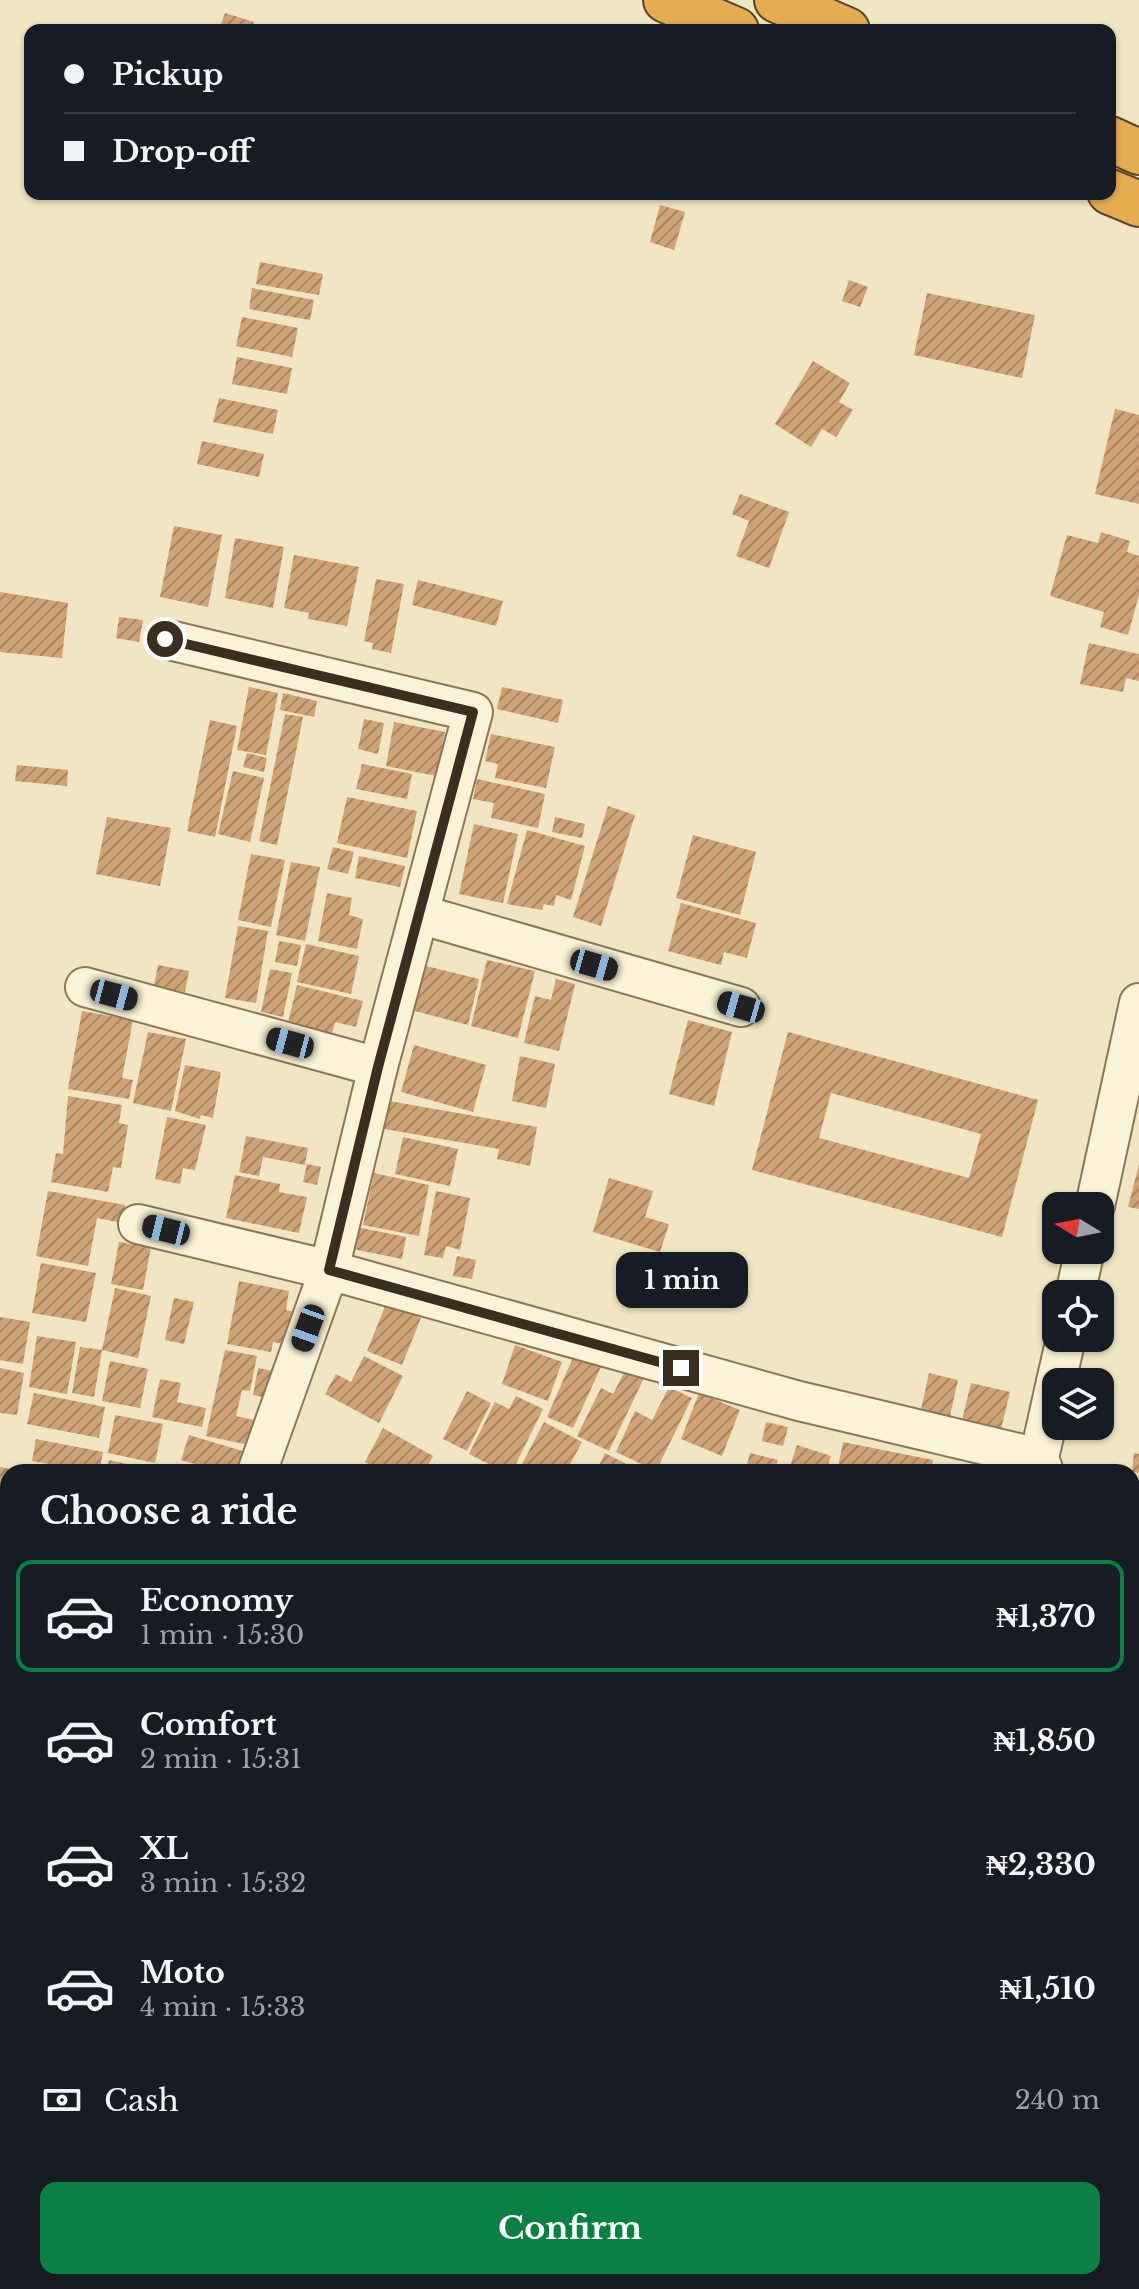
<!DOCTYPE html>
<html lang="en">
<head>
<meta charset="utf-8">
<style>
	:root { --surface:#171b24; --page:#20242c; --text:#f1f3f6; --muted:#9ea1a6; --line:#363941; --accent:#0b8043 }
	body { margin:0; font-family:"Libre Baskerville",serif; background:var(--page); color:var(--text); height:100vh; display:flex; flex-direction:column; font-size:30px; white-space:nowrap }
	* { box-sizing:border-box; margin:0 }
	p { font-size:26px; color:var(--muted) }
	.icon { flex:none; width:44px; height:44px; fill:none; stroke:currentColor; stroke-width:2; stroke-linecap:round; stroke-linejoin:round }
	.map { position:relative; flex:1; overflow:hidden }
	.sheet { position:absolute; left:0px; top:1464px; width:1140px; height:826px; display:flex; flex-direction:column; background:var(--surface); border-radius:24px 24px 0 0; box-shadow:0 2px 6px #0004 }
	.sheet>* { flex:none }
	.top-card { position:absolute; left:24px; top:24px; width:1092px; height:176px; border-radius:16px; box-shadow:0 2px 6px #0004; display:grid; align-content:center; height:176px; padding:0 40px; background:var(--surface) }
	.needle { width:52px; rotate:280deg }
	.fabs { position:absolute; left:1042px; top:1192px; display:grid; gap:16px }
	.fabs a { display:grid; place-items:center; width:72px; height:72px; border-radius:16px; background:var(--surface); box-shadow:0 2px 6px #0004; font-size:40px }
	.end { position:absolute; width:36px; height:36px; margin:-18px; border:10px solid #3b2e1e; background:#fff; box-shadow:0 0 0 4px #fff }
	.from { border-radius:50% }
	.bubble { position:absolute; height:56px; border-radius:16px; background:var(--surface); box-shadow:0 2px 6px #0004; font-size:26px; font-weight:800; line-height:56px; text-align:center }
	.car { position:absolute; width:24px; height:48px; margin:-24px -12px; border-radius:10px; box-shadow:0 0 6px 2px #0007; background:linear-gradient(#222 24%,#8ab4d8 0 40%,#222 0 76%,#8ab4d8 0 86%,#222 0) }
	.top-card b { display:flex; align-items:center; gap:28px; height:76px; font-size:30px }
	.top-card b+b { border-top:2px solid var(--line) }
	.top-card i { width:20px; height:20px; background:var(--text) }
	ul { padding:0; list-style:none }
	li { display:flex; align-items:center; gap:24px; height:112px; margin:0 16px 12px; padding:0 24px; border:4px solid transparent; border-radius:16px }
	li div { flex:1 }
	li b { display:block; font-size:30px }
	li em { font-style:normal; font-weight:800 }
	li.current { border-color:var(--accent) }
	li>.icon { width:72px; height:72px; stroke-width:1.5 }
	h2 { padding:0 40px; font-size:36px; line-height:96px }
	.pay { display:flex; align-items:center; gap:20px; height:88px; padding:0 40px; font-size:30px }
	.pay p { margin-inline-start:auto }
	.primary-button { display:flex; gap:16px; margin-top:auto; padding:16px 40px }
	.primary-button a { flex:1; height:92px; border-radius:16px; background:var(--accent); color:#fff; font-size:32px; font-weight:800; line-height:92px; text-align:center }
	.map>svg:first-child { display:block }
	.building { fill:url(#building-hatch); fill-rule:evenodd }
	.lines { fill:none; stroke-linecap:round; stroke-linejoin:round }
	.street-casing { stroke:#8c7859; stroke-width:42 }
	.highway-casing { stroke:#59452d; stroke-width:48 }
	.street { stroke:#faf3d7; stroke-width:38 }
	.highway { stroke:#e4ae50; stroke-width:44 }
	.route { stroke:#3b2e1e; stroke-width:10 }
</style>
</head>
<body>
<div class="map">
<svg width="1139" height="2289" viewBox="0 0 1139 2289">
	<defs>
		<pattern id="building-hatch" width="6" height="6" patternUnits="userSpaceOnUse" patternTransform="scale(2)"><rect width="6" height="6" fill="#d0a377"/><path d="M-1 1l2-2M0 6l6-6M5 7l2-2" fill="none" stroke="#aa8561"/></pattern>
	</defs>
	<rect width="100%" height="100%" fill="#f0e6c3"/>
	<g class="building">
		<path d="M225,13l29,9 -3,8h-32z"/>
		<path d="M660,205l25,7 -11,38 -24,-8z"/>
		<path d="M260,262l63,12 -4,21 -63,-11z"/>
		<path d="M849,280l19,7 -8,20 -18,-6z"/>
		<path d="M252,288l62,12 -4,20 -61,-11z"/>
		<path d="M927,293l108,22 -13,63 -108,-23z"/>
		<path d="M242,317l56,11 -6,29 -56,-11z"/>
		<path d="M237,357l55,11 -5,26 -55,-10z"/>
		<path d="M813,361l37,22 -11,19 14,8 -17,27 -14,-8 -11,18 -36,-23z"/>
		<path d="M219,398l59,12 -5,24 -60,-12z"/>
		<path d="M1115,409l24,6v89l-44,-10z"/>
		<path d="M202,441l62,13 -5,23 -62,-13z"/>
		<path d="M740,494l49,18 -20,56 -33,-12 13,-35 -17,-7z"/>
		<path d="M174,526l48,9 -14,72 -48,-10z"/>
		<path d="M1101,532l29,9 -3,11 12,4v39l-11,40 -28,-8 4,-15 -54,-16 17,-61 31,8z"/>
		<path d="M235,538l49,9 -11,61 -48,-10z"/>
		<path d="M294,555l65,12 -12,59 -39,-7 1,-6 -25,-5z"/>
		<path d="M376,579l28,5 -13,69 -19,-4 1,-6 -9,-2z"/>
		<path d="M418,580l85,21 -7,25 -84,-21z"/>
		<path d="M0,592l68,11 -6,55 -62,-6z"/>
		<path d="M119,617l24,3 -4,22 -23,-4z"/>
		<path d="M1089,643l50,11v27l-13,-3 -3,14 -43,-8z"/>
		<path d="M249,687l29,6 -12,62 -29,-5z"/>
		<path d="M502,687l61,13 -5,23 -61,-14z"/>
		<path d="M283,693l34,8 -3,16 -34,-7z"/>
		<path d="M285,714l18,3 -26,128 -18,-4z"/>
		<path d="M364,719l20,4 -6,31 -20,-5z"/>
		<path d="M210,720l27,6 -22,111 -28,-6z"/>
		<path d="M394,722l51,10 -9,44 -50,-10z"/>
		<path d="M491,734l64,13 -9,41 -51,-10 3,-14 -13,-3z"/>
		<path d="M247,753l20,5 -3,14 -21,-5z"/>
		<path d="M362,764l50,10 -5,25 -51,-10z"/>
		<path d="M17,765l51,5 -1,16 -52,-5z"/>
		<path d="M233,771l31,7 -14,64 -32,-8z"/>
		<path d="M477,779l68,15 -7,34 -47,-10 3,-15 -21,-4z"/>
		<path d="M347,797l70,14 -10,47 -70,-15z"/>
		<path d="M608,806l27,9 -34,111 -28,-9z"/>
		<path d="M107,817l64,11 -11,58 -64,-12z"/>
		<path d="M555,817l30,7 -3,14 -30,-6z"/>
		<path d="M474,824l44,10 -15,69 -44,-9z"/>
		<path d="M527,830l58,16 -14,54 -15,-5 -2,11 -10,-2 -2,6 -35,-6z"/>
		<path d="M693,835l63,17 -16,63 -64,-17z"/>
		<path d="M333,847l21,5 -6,22 -21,-5z"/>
		<path d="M251,854l34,6 -14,67 -33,-7z"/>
		<path d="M359,856l46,10 -5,21 -45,-9z"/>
		<path d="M291,862l29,5 -15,74 -29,-6z"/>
		<path d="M327,893l25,5 -3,17 14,4 -6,30 -39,-8z"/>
		<path d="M681,903l75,20 -9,35 -23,-6 -3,13 -53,-14z"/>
		<path d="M238,926l30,5 -12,72 -31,-5z"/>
		<path d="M279,941l22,4 -4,21 -22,-4z"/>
		<path d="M306,944l53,12 -8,38 -54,-12z"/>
		<path d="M487,960l48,11 -17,67 -47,-12z"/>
		<path d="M418,964l61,15 -11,46 -61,-16z"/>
		<path d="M158,965l31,6 -4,21 -31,-6z"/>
		<path d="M270,969l22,4 -9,44 -22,-5z"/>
		<path d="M556,979l19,5 -16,67 -35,-8 11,-47 16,4z"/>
		<path d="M297,985l66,16 -7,26 -21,-5 -3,11 -44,-10z"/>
		<path d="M82,1011l51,9 -11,58 11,2 -4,19 -61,-10z"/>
		<path d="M688,1020l44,12 -18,74 -45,-12z"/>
		<path d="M148,1032l38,7 -15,72 -38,-8z"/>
		<path d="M788,1032l250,68 -36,137 -250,-67zM831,1093l150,41 -12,44 -150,-40z"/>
		<path d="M414,1045l72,20 -13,47 -72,-20z"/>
		<path d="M520,1056l35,8 -9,44 -34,-7z"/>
		<path d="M185,1065l36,7 -8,46 -12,-3 -1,4 -25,-8z"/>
		<path d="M68,1096l54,9 -3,18 9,2 -7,43 -8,-1 -5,25 -57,-10 5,-29 7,1z"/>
		<path d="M378,1099l159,28 -7,39 -33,-7 2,-10 -126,-22z"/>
		<path d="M167,1117l39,8 -11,45 -12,-2 -3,16 -25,-5z"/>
		<path d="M246,1136l62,12 -3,17 -42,-8 -4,19 -20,-4z"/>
		<path d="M403,1137l55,12 -8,37 -55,-12z"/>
		<path d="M307,1164l14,3 -4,18 -14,-3z"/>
		<path d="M1139,1164v45l-11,-2z"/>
		<path d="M374,1173l55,12 -10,51 -56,-11z"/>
		<path d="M235,1175l45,9 -1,8 28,5 -8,36 -73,-15z"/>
		<path d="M609,1178l44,13 -8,26 24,7 -9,28 -67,-20z"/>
		<path d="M48,1191l77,14 -3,18 -25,-5 -9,48 -52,-10z"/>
		<path d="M436,1191l34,7 -10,52 -14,-4 -3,12 -19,-3z"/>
		<path d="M347,1225l59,12 -4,22 -59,-12z"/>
		<path d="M119,1242l32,5 -8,43 -32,-6z"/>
		<path d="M457,1256l19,4 -4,19 -19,-3z"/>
		<path d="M41,1263l55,10 -10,49 -54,-9z"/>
		<path d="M239,1281l50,10 -3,19 11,2 -7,33 -17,-3 -2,10 -44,-8z"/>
		<path d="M115,1288l36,8 -13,62 -36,-8z"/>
		<path d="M174,1298l20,4 -10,42 -19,-4z"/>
		<path d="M386,1304l35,14 -19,47 -35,-14z"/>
		<path d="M0,1317l30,5 -7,42 -23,-4z"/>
		<path d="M37,1336l39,6 -9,52 -38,-7z"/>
		<path d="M515,1345l47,17 -14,39 -46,-17z"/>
		<path d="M80,1347l22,3 -8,47 -22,-4z"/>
		<path d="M225,1350l32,6 -7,35 -8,-1 -6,26 27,6 -5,25 -52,-11z"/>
		<path d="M575,1353l27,12 -29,63 -26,-11z"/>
		<path d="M364,1356l39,20 -24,47 -54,-29 11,-20 15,8z"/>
		<path d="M110,1361l38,8 -8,39 -38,-7z"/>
		<path d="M0,1368l24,5 -7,42 -17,-2z"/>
		<path d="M258,1368l26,5 -5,27 -26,-5z"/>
		<path d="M626,1369l18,9 -35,73 -32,-15 24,-48 12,6z"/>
		<path d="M929,1373l29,7 -8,36 -29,-6z"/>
		<path d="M160,1379l21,4 -4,19 29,6 -4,19 -50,-10z"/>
		<path d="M971,1383l39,9 -9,37 -39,-9z"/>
		<path d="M669,1387l23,11 -36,73 -40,-19 19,-41 17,9z"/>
		<path d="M467,1391l24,12 -24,48 -24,-12z"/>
		<path d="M34,1393l71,14 -6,31 -72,-14z"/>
		<path d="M699,1393l41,17 -18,46 -41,-17z"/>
		<path d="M516,1396l27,13 -31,63h-8l-35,-18 26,-52 14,7z"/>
		<path d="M115,1415l48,9 -8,39 -47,-10z"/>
		<path d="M544,1422l38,20 -16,30h-48z"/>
		<path d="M766,1422l22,5 -5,19 -21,-5z"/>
		<path d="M383,1428l50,28 -9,16h-42l-17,-10z"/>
		<path d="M189,1435l67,20 -5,17h-28l-42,-12z"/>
		<path d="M36,1439l67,13 -4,20 -67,-11z"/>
		<path d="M843,1442l90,18 -2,12h-94z"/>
		<path d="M797,1445l34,11 -5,16h-38z"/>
		<path d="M605,1453l37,19h-46z"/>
		<path d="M750,1453l28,7 -4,12h-29z"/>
		<path d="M1134,1453l5,1v19l-7,-1z"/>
		<path d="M109,1460l41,9 -1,3h-43z"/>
		<path d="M31,1466l19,5v1h-20z"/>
		<path d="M0,1467l20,4 -12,1 -1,70 -7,-1z"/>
		<path d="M1139,1526v65l-7,1v-65z"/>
		<path d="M0,1551l8,1 -3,69 -5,-1z"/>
		<path d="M1135,1607h4v37h-2z"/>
		<path d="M0,1627l6,1 -4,30h-2z"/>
		<path d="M6,1674h2v32l-7,-1z"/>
		<path d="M2,1780l6,2v32l-8,-2z"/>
		<path d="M1139,1815v35l-7,2v-35z"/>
		<path d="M0,1816l8,2v18l-8,-2z"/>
		<path d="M1139,1852v25l-7,3v-25z"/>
		<path d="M0,1854l8,2v37l-8,-2z"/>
		<path d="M0,1904l8,2v30l-8,-2z"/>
		<path d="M0,1937l8,2 -2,27 -6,-2z"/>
		<path d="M4,1978l4,1v44l-8,-2z"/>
		<path d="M0,2040l8,2v31l-7,25z"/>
		<path d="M1139,2064v22l-7,2v-21z"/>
		<path d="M8,2223v25l-8,2v-24z"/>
		<path d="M1139,2229v47l-7,1v-46z"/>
		<path d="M8,2277v5h17l2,7h-27v-9z"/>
		<path d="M30,2282h41l-18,7h-21z"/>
		<path d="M120,2282h47l3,7h-48z"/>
		<path d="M178,2282h46l1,1 -24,6h-21z"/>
		<path d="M242,2282h11l2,7h-32z"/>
		<path d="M410,2282h19l-8,7z"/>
		<path d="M443,2282h38l4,7h-54z"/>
		<path d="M510,2282h55l3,7h-64l-2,-4z"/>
		<path d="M768,2282h77l-16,7h-58z"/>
		<path d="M1025,2282h38l3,7h-61z"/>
	</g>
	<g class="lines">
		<defs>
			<g id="street">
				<path d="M419,914l322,93"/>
				<path d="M85,987l293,80 95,-355 -308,-73"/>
				<path d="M1095,1206l44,-203"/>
				<path d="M138,1224l191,46 49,-203"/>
				<path d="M1075,1294l10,-44"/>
				<path d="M1056,1382l10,-44"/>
				<path d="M257,1472l72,-202 470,131 240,57"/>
				<path d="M1044,1472l-5,-14 17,-76"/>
				<path d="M1132,1748l7,16"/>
				<path d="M0,2149l8,-13"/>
				<path d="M279,2282l6,7"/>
				<path d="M726,2282l5,7"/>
				<path d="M979,2282l3,7"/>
			</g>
			<g id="highway">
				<path d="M666,0l70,30"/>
				<path d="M777,0l70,30"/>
				<path d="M1110,139l29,13"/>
				<path d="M1110,192l29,12"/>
			</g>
		</defs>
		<use href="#street" class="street-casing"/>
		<use href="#highway" class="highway-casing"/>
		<use href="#street" class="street"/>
		<use href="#highway" class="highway"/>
	</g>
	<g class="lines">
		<path class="route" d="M165,639l308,73 -95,355 -49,203 352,98"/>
	</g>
</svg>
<div class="fabs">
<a><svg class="needle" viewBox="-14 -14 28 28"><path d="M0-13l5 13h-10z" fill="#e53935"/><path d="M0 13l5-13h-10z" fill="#9ea1a6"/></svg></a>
<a><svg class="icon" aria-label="locate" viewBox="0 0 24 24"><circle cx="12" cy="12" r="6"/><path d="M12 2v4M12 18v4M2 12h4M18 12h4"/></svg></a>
<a><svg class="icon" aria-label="layers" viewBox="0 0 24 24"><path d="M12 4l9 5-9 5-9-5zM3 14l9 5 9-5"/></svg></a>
</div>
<i class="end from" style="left:165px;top:639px"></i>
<i class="end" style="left:681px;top:1368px"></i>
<div class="bubble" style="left:616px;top:1252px;width:132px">1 min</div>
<i class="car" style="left:594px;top:965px;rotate:106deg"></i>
<i class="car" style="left:114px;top:995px;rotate:105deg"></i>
<i class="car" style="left:741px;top:1007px;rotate:286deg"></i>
<i class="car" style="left:290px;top:1043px;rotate:285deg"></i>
<i class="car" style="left:166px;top:1230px;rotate:284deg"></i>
<i class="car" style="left:308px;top:1328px;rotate:200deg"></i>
<div class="top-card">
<b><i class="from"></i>Pickup</b>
<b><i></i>Drop-off</b>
</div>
<section class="sheet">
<h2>Choose a ride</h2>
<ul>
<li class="current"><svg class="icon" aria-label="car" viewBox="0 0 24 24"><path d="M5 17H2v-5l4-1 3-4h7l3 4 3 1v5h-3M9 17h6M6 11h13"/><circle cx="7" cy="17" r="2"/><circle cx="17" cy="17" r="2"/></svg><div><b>Economy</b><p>1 min · 15:30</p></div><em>₦1,370</em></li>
<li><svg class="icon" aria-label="car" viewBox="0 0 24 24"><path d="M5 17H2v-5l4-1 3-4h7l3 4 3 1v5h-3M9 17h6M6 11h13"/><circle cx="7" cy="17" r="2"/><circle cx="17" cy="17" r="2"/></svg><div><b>Comfort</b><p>2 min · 15:31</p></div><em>₦1,850</em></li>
<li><svg class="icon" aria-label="car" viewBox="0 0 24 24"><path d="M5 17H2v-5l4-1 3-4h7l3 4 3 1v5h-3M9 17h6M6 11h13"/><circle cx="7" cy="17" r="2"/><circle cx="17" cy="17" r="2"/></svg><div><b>XL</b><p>3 min · 15:32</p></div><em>₦2,330</em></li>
<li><svg class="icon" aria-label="car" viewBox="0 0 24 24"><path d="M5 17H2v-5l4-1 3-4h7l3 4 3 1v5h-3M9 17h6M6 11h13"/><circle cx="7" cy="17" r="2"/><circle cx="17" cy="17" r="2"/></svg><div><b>Moto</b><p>4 min · 15:33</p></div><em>₦1,510</em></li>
</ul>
<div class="pay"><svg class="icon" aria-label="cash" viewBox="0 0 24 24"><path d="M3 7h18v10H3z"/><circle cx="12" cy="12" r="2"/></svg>Cash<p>240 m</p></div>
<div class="primary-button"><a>Confirm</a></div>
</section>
</div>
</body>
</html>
